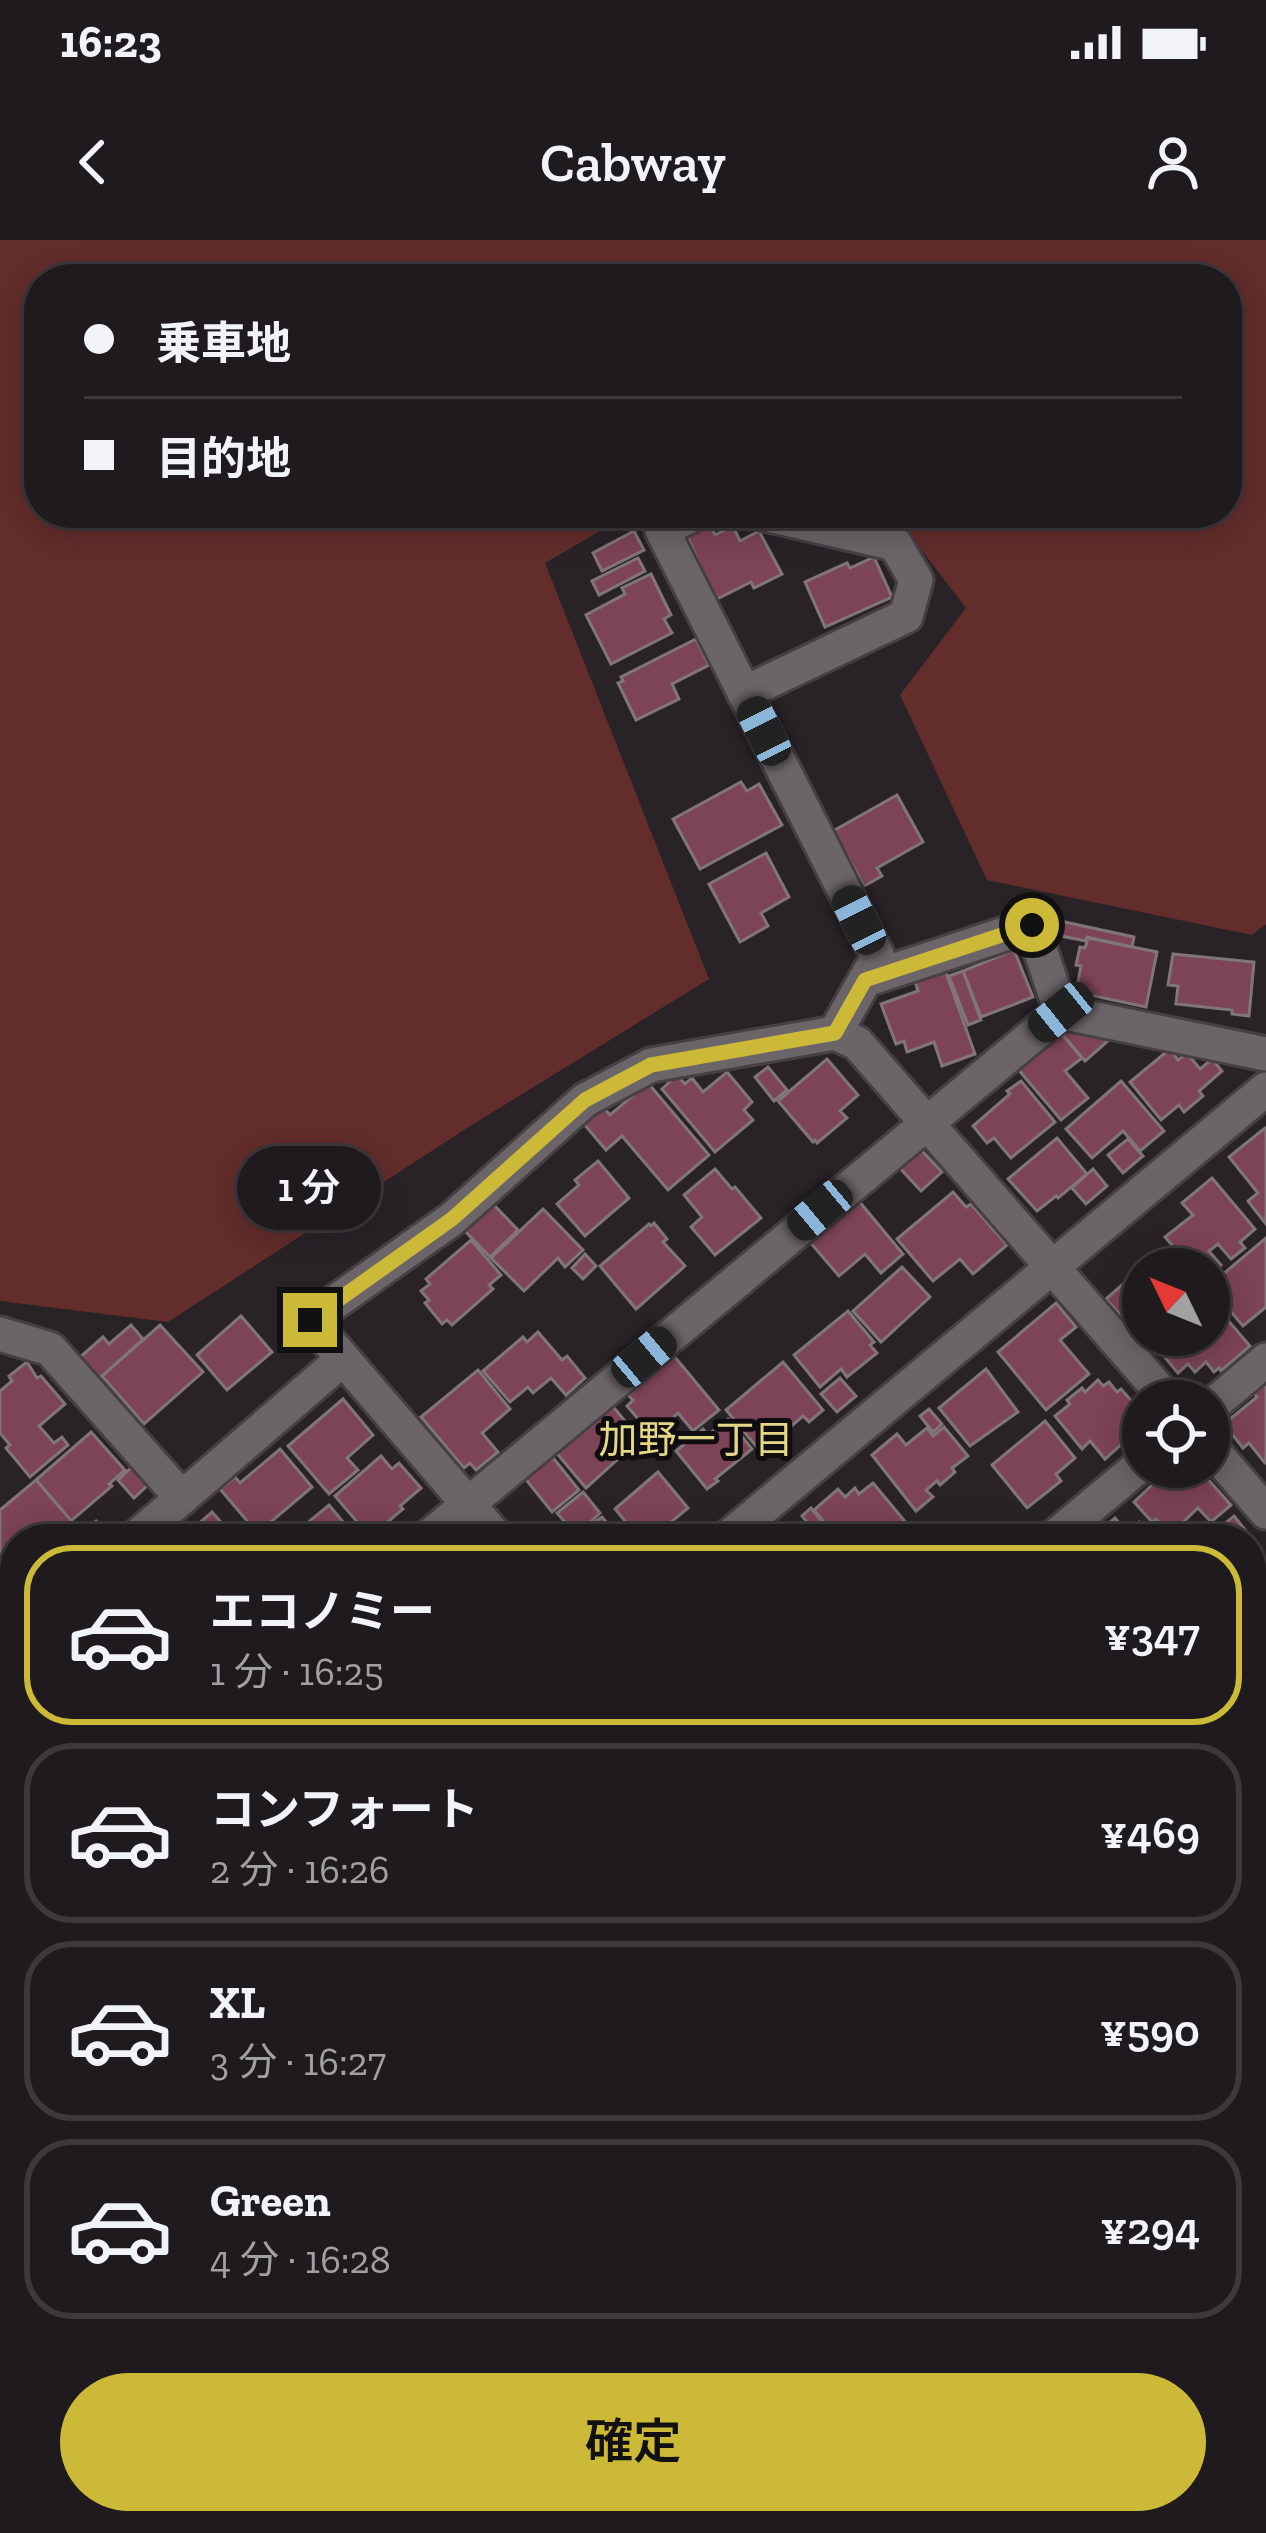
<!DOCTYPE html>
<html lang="ja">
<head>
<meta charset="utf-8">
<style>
	:root { --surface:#1f1a1e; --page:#2c272b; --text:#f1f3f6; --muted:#a1a1a4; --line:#3c383c; --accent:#cdb938 }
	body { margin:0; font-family:"Zilla Slab","Noto Sans JP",serif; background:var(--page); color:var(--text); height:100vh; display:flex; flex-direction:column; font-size:45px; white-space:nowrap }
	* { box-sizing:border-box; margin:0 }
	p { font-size:39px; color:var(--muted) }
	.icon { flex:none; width:66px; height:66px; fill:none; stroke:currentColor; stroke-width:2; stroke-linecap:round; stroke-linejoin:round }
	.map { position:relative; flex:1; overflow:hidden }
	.details { position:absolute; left:0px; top:1284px; width:1266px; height:1011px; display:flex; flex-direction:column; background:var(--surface); border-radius:48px 48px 0 0; box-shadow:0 6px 30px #0003,0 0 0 3px var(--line) }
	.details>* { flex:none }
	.banner { position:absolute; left:24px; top:24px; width:1218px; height:264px; border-radius:48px; box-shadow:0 6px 30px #0003,0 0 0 3px var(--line); display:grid; align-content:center; height:264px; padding:0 60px; background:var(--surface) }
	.needle { width:78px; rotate:313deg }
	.tools { position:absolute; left:1122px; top:1008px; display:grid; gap:24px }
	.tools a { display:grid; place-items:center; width:108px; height:108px; border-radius:50%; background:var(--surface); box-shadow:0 6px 30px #0003,0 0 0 3px var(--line); font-size:60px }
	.end { position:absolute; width:54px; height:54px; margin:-27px; border:15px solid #cdb938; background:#111; box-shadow:0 0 0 6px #111 }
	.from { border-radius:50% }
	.bubble { position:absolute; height:84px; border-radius:42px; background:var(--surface); box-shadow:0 6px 30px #0003,0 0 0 3px var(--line); font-size:39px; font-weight:600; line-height:84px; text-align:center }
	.car { position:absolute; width:36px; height:72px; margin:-36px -18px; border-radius:15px; box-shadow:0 0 9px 3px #0007; background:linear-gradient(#222 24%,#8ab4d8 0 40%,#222 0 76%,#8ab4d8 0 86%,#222 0) }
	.banner b { display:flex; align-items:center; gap:42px; height:114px; font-size:45px }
	.banner b+b { border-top:3px solid var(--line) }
	.banner i { width:30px; height:30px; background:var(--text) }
	ul { padding:21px 0 0; list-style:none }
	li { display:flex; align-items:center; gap:36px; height:180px; margin:0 24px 18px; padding:0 36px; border:6px solid var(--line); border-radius:48px }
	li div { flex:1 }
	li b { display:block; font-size:45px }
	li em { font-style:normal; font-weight:600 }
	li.selected { border-color:var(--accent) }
	li>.icon { width:108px; height:108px; stroke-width:1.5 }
	.action { display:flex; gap:24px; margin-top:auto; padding:24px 60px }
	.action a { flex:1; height:138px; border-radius:72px; background:var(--accent); color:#111; font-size:48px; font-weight:600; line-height:138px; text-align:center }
	.status { display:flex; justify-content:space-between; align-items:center; height:84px; padding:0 60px; background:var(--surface); direction:ltr }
	.status svg { height:33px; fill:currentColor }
	header { display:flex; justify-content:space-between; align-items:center; height:156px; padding:0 60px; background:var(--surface); font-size:54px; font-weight:600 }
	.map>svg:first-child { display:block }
	.green { fill:#622d2b }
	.building { fill:#7d4357; stroke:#807679; stroke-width:3 }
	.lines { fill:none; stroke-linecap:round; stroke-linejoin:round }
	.minor-casing { stroke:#464045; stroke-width:39 }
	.tertiary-casing { stroke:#464045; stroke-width:39 }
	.minor { stroke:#6b6469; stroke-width:33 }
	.tertiary { stroke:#6b6469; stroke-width:33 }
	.route { stroke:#cdb938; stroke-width:15 }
	.labels { text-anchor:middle; stroke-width:10; stroke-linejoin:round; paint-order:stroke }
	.neighbourhood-label { font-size:39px; fill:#e4d788; stroke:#100d10 }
</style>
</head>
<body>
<div class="status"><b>16:23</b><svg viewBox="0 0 49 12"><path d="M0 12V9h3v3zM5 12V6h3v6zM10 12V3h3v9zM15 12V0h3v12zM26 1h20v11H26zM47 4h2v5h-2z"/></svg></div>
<header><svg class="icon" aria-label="back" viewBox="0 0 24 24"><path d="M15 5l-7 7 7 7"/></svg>Cabway<svg class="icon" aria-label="person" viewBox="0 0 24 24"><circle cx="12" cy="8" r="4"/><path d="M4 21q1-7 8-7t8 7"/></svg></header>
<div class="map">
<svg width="1266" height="2293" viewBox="0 0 1266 2293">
	<rect width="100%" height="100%" fill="#292328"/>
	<g class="green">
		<path d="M0,0h1266v684l-14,11 -265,-55 -87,-185 66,-87 -73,-95h334v-234h-1188v234h592l-86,50 164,416 -242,149 -299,194 -168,-21z"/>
		<path d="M15,2239v41h317l4,10 -1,3h-335v-47z"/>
	</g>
	<g class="building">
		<path d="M710,284l5,11 18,-9 7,15 19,-10 23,43 -28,14 -3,-6 -38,19 -17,-33 4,-2 -13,-31z"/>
		<path d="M634,291l10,19 -42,21 -9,-18z"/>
		<path d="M874,317l18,40 -67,30 -20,-45 42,-19 3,5z"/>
		<path d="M638,318l7,13 -46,24 -7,-14z"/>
		<path d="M651,334l20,41 -7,4 8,14 -61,31 -25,-49 39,-21 -3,-6z"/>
		<path d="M696,399l13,26 -37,19 7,15 -43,21 -18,-37 5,-2 -2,-4z"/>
		<path d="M741,542l6,9 12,-7 23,41 -82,44 -27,-50z"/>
		<path d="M897,555l26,47 -46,26 5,8 -18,10 -31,-55z"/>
		<path d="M766,613l23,44 -28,16 7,13 -28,16 -31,-58z"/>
		<path d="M1060,681l74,16 -2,10 -45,-10 -1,4 -30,-6z"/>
		<path d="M1088,698l69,14 -11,55 -70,-15 5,-26 -5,-1 4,-18 5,1z"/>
		<path d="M1014,710l19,47 -52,20 -18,-46z"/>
		<path d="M1173,714l81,8 -5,54 -17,-2v-4l-56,-6 2,-18 -10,-1z"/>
		<path d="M945,730l30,84 -33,12 -8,-24 -27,10 -3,-11 -8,3 -15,-40 37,-13 -3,-10z"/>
		<path d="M963,731l18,49 -13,5 -19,-49z"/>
		<path d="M1067,789l42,11 -24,21 -23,-27z"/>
		<path d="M1060,792l22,26 -17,13 23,27 -27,22 -44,-52z"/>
		<path d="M1170,809l8,11 9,-7 13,16 12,-10 10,12 -23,20 4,5 -19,16 -5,-7 -18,15 -31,-38z"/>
		<path d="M827,819l31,36 -18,16 7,7 -30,25 -2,-3 -2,2 -35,-41z"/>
		<path d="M768,827l19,23 -13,11 -19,-24z"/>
		<path d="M727,832l25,30 -8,8 9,10 -38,32 -53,-63 15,-14 8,9 7,-6 11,14z"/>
		<path d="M1021,841l34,41 -44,36 -17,-20 -7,5 -14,-17 37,-32 -3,-3z"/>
		<path d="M1121,841l43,50 -24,20 -17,-20 -31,27 -26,-29z"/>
		<path d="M648,843l61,72 -41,35 -46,-54 -16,14 -23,-27 19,-17 8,9z"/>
		<path d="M1265,888l1,1v95l-18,-23 10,-8 -29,-36z"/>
		<path d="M1057,898l30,36 -29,24 -2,-2 -19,15 -29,-32z"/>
		<path d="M1128,899l15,17 -20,17 -15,-18z"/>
		<path d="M912,910l10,1 20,21 -21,19 -25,-27z"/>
		<path d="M598,921l31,37 -44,38 -28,-32 22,-19 -4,-5z"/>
		<path d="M715,929l17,20 3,-2 26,31 -46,37 -24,-28 11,-10 -18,-22z"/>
		<path d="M1093,929l14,17 -21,18 -14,-16z"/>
		<path d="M1212,938l43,51 -15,13 5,6 -14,11 -13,-15 -9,7 12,14 -12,10v-6h-17l-27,-32 28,-22 -11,-12z"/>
		<path d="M953,952l13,15 5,-3 36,41 -34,29 -13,-15 -27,22 -36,-42z"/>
		<path d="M858,960l45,54 -22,19 -16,-19 -26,22 -30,-35z"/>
		<path d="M491,962l27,28 -28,27 -27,-28z"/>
		<path d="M543,969l40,41 -18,17 -7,-9 -34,33 -33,-33z"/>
		<path d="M654,983l13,16 -4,3 22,24 -49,43 -36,-43 49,-42 2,2z"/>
		<path d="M1266,998v69l-23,19 -34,-40z"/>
		<path d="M471,1000l30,35 -12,10 4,4 -41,36 -5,-5 -5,4 -17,-21 4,-3 -8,-9 9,-7 -4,-5z"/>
		<path d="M1162,1010l16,19h-35v51l-10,9 -27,-30z"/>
		<path d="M585,1014l11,12 -13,13 -11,-11z"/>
		<path d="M902,1027l28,30 -49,45 -28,-31z"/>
		<path d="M1209,1058l41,48 -29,25 -2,-3 -5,4 -8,-10 -11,10 -7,-8 -10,9 -31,-37 62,-1z"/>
		<path d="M1056,1063l20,24 -16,13 29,34 -43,36 -48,-58z"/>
		<path d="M848,1071l26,31 -4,3 7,8 -30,24 -6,-8 -21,18 -26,-32z"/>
		<path d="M241,1076l31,36 -45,38 -30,-35z"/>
		<path d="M131,1085l12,14 -46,42 -19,-22 25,-22 6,7z"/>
		<path d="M160,1085l43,47 -59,52 -42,-48z"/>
		<path d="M538,1092l24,28 5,-4 18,22 -19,17 -15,-17 -18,15 -5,-6 -18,15 -27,-31 40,-34 4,5z"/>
		<path d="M674,1116l45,54 -26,21 -15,-18 -26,22 -25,-29 6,-6 -5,-5z"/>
		<path d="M27,1122l10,16 4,-2 24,28 -26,22 15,17 8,-6 6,8 -38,32 -24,-29 4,-3 -10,-12v-42l12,-10 -3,-5z"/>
		<path d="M783,1122l40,48 -14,12 -6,-6 -42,36 -35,-42z"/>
		<path d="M986,1129l32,43 -48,34 -31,-38z"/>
		<path d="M478,1130l32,39 -28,24 16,19 -22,18 -6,-7 -6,5 -43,-51z"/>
		<path d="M840,1138l16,18 -19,16 -16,-18z"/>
		<path d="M1098,1140l5,6 6,-4 8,10 4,-3 15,17 -5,5 12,14 -38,34 -15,-18 -8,8 -27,-33 15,-12 -3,-4 15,-12 3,4z"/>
		<path d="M1266,1143v80h-1l-16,-20 -6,5 -19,-24 33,-27 -3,-4z"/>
		<path d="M343,1159l30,36 -26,23 11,12 -29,24 -41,-48z"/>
		<path d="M610,1163l30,36 -54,49 -32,-38z"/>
		<path d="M929,1169l13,15 -9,8 -13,-16z"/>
		<path d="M728,1179l24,30 -37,30 3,2 -11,8 -31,-38 27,-22 5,6z"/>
		<path d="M1045,1181l30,37 -19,16 5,7 -34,27 -35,-43z"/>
		<path d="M944,1187l24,29 -16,12 3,4 -15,13 -3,-4 -11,9 7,7 -17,14 -44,-56 25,-21 9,11 21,-17 6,8z"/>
		<path d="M91,1192l34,38 -16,14 3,2 -41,35 -35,-41z"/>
		<path d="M280,1209l32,38 -46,39 -4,-3 -8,6 -34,-40 15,-12 5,6z"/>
		<path d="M550,1214l29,36 -27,22 -29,-36z"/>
		<path d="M381,1216l11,13 7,-6 22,25 -21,18 3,3 -33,28 -35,-41z"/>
		<path d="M132,1227l16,18 -14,13 -16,-18z"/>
		<path d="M1165,1227h8l3,3 4,-3h17l34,38 -20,17 -13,-14 -21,20 10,11h-27l7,-7 -11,-13 -4,3 -18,-20 19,-18 -3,-4z"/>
		<path d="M658,1232l30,36 -29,24 -4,-5 -15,12 -25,-30z"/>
		<path d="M36,1240l39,45 -16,14h-44v48l-15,-18v-59z"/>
		<path d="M873,1243l35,42 -18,14h-52l-24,-29 24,-21 7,8 10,-9 4,6z"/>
		<path d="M583,1252l17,21 -24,22 -19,-22z"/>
		<path d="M329,1265l28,34h-79l12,-9 4,4z"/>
		<path d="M811,1268l19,24 -9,7 -19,-23z"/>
		<path d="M212,1272l24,27h-68l-2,-3 14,-12 8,9z"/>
		<path d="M1234,1276l28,35 -11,8v-20h-45z"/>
		<path d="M602,1277l18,22h-47l14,-12z"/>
		<path d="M1115,1278l12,14 12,-10 14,17h-64z"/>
		<path d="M96,1281l13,16 -2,2h-14l-8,-9z"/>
		<path d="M1251,1418l15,18v18l-15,12z"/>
		<path d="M15,1437v49l-15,-17v-20z"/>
		<path d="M0,1477l15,18v4l-15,12z"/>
		<path d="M1266,1494v55l-15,-18v-24z"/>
		<path d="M15,1527v77l-15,-17v-31l3,-2 -3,-14z"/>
		<path d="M1251,1537l15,18 -15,16z"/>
		<path d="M1251,1679l11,13 -10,8 14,18v16l-15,12z"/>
		<path d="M11,1720l4,4v48l-10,9 -5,-3v-48z"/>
		<path d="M1266,1747v47l-15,-19v-15z"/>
		<path d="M15,1790v55l-5,4 -10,-13v-31z"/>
		<path d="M1266,1992v49l-15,-18v-19z"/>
		<path d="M1251,2023l15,18v18l-4,3 4,5 -15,12z"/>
		<path d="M15,2033v70l-15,12v-70z"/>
		<path d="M1261,2144l3,3 2,-1v58l-15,13v-65z"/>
		<path d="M15,2192v40l-12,10 -3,-4v-33z"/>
		<path d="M1259,2253l7,9v31h-47l-4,-4 11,-9h25v-21z"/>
		<path d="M507,2280h41l11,13h-58l10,-9z"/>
		<path d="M618,2280h29l11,13h-56z"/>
		<path d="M658,2280h44l-15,13 -9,-2 -9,2z"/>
		<path d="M985,2280h20l2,13h-20z"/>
		<path d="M1088,2280h68l3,4 -11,9h-75z"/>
	</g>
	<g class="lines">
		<defs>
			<g id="minor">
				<path d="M696,273l-34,17 216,427 -43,76"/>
				<path d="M744,453l162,-77 10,-36 -21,-36 -134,-31"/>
				<path d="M865,740l167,-55 29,87"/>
				<path d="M0,1094l50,15 132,149"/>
				<path d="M1209,1168l57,-48"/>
				<path d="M1209,1206l57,66"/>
				<path d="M134,1299l209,-180"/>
				<path d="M426,1299l635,-527 205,42"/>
				<path d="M498,1299l-188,-219 142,-101 133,-119 66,-35 184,-32 22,10 312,358"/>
				<path d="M1052,1299l91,-76"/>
				<path d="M1251,1385l15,-13"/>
				<path d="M0,1414l15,-13"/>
				<path d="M0,1625l15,19"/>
				<path d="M1251,1632l15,-12"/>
				<path d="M1251,1871l15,-12"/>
				<path d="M1251,2119l15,-13"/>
				<path d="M0,2183l15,-12"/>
				<path d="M943,2280l1,13"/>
				<path d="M460,2293l16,-13"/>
				<path d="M749,2293l15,-13"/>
				<path d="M1044,2293l15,-13"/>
			</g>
			<g id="tertiary">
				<path d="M726,1299l540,-450"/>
				<path d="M0,1906l15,-12"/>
			</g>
		</defs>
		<use href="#minor" class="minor-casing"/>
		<use href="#tertiary" class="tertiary-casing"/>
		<use href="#minor" class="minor"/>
		<use href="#tertiary" class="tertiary"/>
	</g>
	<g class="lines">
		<path class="route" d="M310,1080l142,-101 133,-119 66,-35 184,-32 30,-53 167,-55"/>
	</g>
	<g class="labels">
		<g class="neighbourhood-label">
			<text x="696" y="1213">加野一丁目</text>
		</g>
	</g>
</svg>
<div class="tools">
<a><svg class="needle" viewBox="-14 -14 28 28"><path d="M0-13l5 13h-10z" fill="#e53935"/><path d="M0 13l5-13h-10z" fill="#a1a1a4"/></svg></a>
<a><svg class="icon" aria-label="locate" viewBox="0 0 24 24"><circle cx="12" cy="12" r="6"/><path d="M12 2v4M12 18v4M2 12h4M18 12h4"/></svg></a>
</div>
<i class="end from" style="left:1032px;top:685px"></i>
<i class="end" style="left:310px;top:1080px"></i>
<div class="bubble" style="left:237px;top:906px;width:144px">1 分</div>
<i class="car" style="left:764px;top:491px;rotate:333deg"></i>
<i class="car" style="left:859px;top:680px;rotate:333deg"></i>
<i class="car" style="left:1061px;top:772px;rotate:231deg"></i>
<i class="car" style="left:820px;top:970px;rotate:230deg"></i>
<i class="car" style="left:644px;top:1117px;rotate:50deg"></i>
<div class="banner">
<b><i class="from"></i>乗車地</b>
<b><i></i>目的地</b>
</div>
<section class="details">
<ul>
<li class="selected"><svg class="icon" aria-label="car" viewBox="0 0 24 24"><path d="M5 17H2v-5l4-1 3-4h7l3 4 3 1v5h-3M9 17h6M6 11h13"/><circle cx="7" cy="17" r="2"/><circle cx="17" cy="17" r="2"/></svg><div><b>エコノミー</b><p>1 分 · 16:25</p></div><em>¥347</em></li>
<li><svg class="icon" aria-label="car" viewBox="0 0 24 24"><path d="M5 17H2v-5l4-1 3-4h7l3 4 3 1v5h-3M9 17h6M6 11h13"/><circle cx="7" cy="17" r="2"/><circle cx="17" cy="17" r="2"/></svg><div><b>コンフォート</b><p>2 分 · 16:26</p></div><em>¥469</em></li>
<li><svg class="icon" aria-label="car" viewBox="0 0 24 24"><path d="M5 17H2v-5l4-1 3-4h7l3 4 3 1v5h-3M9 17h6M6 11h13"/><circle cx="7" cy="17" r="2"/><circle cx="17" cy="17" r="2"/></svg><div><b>XL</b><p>3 分 · 16:27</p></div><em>¥590</em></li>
<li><svg class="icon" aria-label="car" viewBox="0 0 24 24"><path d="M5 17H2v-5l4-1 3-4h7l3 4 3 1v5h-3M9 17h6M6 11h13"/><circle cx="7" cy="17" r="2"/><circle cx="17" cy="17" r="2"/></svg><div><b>Green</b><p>4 分 · 16:28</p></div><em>¥294</em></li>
</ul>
<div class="action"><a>確定</a></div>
</section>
</div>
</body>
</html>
